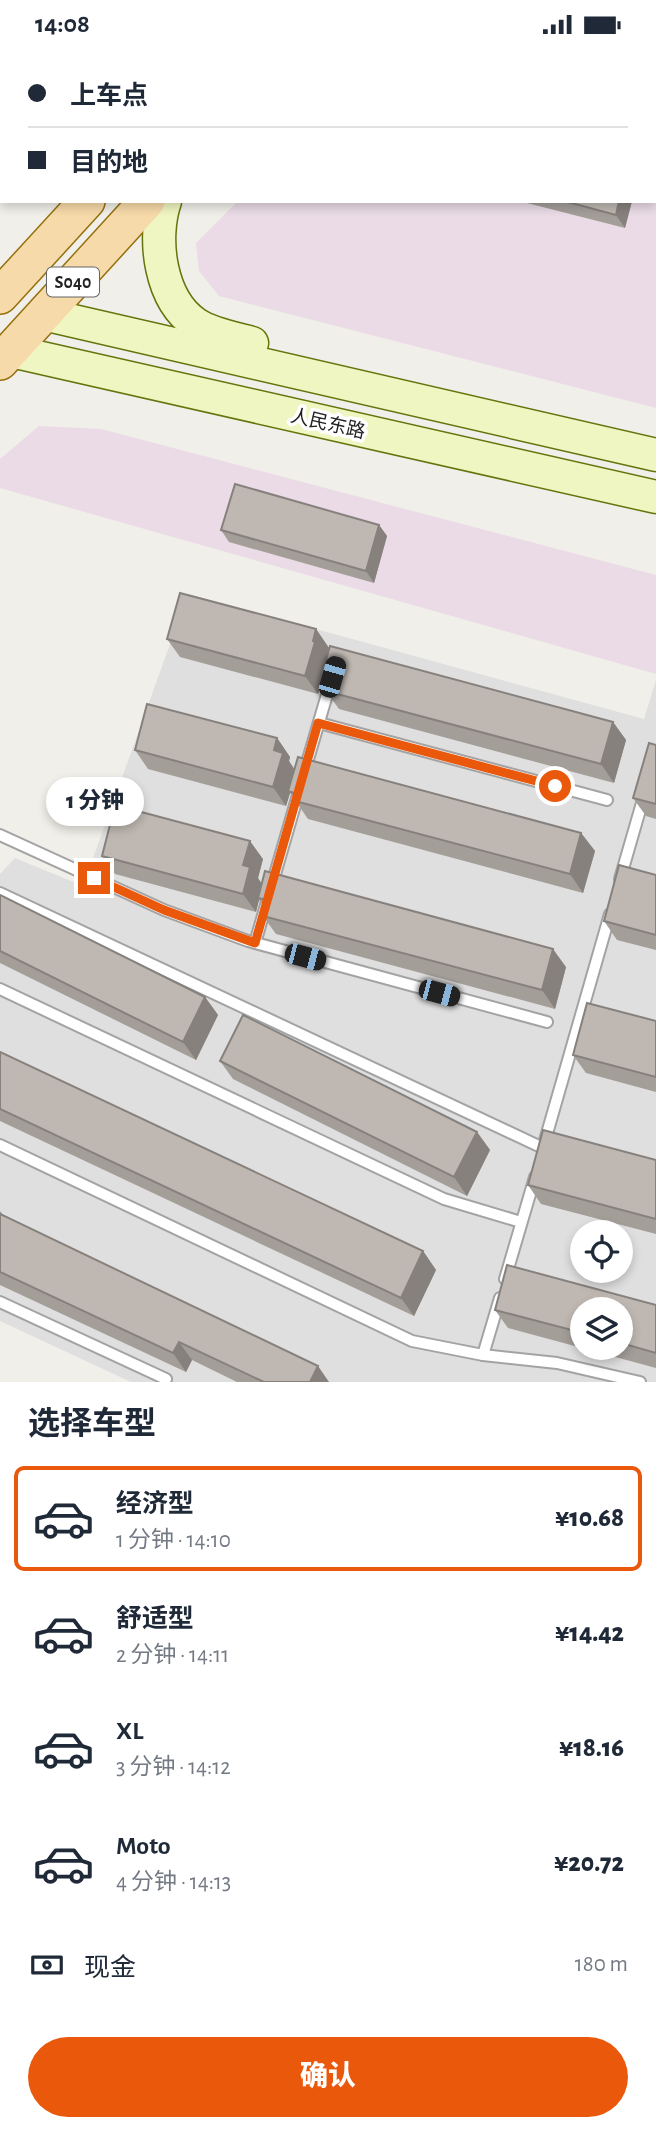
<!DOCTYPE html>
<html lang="zh">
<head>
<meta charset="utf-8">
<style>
	:root { --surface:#fff; --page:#f2f2f3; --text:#1f2937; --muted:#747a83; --line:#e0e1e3; --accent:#ea580c }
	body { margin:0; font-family:"Alegreya Sans","Noto Sans SC",sans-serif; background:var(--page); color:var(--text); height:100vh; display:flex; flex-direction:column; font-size:26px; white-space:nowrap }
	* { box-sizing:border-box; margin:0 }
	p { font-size:23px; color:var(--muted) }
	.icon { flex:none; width:38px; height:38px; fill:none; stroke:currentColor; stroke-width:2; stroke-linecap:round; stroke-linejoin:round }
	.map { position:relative; height:1333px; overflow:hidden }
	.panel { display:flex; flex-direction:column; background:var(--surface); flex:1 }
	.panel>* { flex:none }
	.guide { position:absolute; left:0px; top:0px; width:656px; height:154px; box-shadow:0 4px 10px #0003; display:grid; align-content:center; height:154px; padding:0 28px; background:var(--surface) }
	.fabs { position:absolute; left:570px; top:1171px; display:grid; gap:14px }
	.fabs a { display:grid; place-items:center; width:63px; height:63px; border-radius:50%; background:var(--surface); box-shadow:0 4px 10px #0003; font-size:35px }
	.end { position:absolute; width:32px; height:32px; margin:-16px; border:9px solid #ea580c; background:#fff; box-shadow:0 0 0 4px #fff }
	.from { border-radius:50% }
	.bubble { position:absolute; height:49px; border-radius:24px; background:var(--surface); box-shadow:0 4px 10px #0003; font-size:23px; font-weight:800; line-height:49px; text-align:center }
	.car { position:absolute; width:21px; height:42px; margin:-21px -10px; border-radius:9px; box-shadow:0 0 5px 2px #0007; background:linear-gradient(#222 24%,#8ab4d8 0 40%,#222 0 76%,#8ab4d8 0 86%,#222 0) }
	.guide b { display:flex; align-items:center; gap:24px; height:66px; font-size:26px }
	.guide b+b { border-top:2px solid var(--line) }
	.guide i { width:18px; height:18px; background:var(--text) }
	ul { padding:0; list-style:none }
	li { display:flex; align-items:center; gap:21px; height:105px; margin:0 14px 10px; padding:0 14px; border:4px solid transparent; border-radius:10px }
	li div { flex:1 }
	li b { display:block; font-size:26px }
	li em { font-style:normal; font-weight:800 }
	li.on { border-color:var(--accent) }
	li>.icon { width:63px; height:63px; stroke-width:1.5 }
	h2 { padding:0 28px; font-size:32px; line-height:84px }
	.pay { display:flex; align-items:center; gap:18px; height:77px; padding:0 28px; font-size:26px }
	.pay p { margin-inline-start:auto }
	.button { display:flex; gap:14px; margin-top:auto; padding:14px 28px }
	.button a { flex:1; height:80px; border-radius:42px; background:var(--accent); color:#fff; font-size:28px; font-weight:800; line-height:80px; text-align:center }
	.status { display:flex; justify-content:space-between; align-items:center; height:49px; padding:0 35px; background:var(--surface); direction:ltr }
	.status svg { height:19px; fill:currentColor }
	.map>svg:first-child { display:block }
	.residential { fill:#e0dfdf; fill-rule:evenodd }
	.industrial { fill:#eadbe6 }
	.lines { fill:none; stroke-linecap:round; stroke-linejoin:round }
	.lane-casing { stroke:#a3a3a3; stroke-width:14 }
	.street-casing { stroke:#a3a3a3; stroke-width:26 }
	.secondary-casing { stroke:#63750c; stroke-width:35 }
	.primary-casing { stroke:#95700a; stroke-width:38 }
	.lane { stroke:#fff; stroke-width:10 }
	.street { stroke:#fff; stroke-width:23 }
	.secondary { stroke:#f0f6c2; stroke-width:32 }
	.primary { stroke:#f7daa9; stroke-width:35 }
	.wall { fill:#a49e99; fill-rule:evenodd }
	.shaded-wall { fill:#86817d }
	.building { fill:#bfb8b2; stroke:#86817d; stroke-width:2 }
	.route { stroke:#ea580c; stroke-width:9 }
	.labels { text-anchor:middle; stroke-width:7; stroke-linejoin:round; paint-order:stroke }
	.shield { fill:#fff; stroke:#646464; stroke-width:2 }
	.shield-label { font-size:18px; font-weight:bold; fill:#222 }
	.street-label { font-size:19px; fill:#222; stroke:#fff }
</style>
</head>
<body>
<div class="status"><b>14:08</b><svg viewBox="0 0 49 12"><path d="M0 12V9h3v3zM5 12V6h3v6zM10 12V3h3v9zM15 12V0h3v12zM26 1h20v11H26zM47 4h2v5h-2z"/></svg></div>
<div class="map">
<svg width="656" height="1333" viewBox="0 0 656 1333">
	<rect width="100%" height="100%" fill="#f1efe9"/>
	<g class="residential">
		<path d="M0,0h148l-1,2h-145v121l-2,1z"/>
		<path d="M188,545l456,125 12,-39v702h-525l-131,-61v-447l15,-16 68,28zM583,1183h38v39h-38zM583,1260h38v38h-38z"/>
	</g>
	<g class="industrial">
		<path d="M655,123l1,1v235l-437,-112 -20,-25 -3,-28 42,-42h416z"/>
		<path d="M39,377l62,3 555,146v99l-656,-186v-29z"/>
	</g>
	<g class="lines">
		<defs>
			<g id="lane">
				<path d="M319,674l288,77"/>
				<path d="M304,724l27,-92"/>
				<path d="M0,786l164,75 84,31 299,81"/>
				<path d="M620,830l24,-83"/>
				<path d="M0,844l543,255"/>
				<path d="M255,894l45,-155"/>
				<path d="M0,940l444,210 77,23"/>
				<path d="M544,1095l66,-230"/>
				<path d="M0,1096l412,196 71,14 74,8 83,19"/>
				<path d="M505,1230l30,-102"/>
				<path d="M0,1253l166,77"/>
				<path d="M483,1306l17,-57"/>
			</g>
			<g id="street">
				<path d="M4,0l5,2"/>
				<path d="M654,110l2,1"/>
			</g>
			<g id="secondary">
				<path d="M165,152c-13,38 -5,99 31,123 15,10 38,14 56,19"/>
				<path d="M43,265l613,141"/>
				<path d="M11,302l645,146"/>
			</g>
			<g id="primary">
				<path d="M224,2l2,-2"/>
				<path d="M285,2l1,-2"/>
				<path d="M0,247l87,-95"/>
				<path d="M0,313l147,-161"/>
			</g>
		</defs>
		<use href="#lane" class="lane-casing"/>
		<use href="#street" class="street-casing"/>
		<use href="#secondary" class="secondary-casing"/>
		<use href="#primary" class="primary-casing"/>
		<use href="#lane" class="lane"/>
		<use href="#street" class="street"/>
		<use href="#secondary" class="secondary"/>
		<use href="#primary" class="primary"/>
	</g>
	<g class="wall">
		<path d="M64,0h62l-2,2h-59z"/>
		<path d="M519,152h113l-7,27z"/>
		<path d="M379,476l8,11 -13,47 -145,-41 -8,-12z"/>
		<path d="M316,580l13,19 284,74 13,18 -12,43 -275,-74 -13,-18v-3l-4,-6 -4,12 -138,-37 -13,-18z"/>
		<path d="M277,689l13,19 -1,4 6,9 286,63 14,18 -12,42 -275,-74 -18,-26 -4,13 -138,-37 -13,-19z"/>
		<path d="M656,696v74l-10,-3 -13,-18z"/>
		<path d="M102,807l161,3 -5,19 4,6 304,83 -11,42 -279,-75 -13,-18 2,-8 -6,-8 -3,12 -141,-38z"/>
		<path d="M656,826v75l-39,-10 -13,-19z"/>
		<path d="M0,846l205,102 13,18 -22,45 -196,-97z"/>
		<path d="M656,972v71l-70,-19 -13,-18z"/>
		<path d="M0,1003l423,199 13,19 -22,46 -414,-195z"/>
		<path d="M220,1012l257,71 13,18 -23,46 -234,-117z"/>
		<path d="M656,1111v74l-115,-30 -13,-19z"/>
		<path d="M0,1162l4,5 325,166h-92l-45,-22 -6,12 -186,-87z"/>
		<path d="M656,1256v63l-148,-40 -13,-18zM583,1260h38v38h-38z"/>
	</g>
	<g class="shaded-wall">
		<path d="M619,152h13l-7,27 -9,-13z"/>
		<path d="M379,476l8,11 -13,47 -8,-12z"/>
		<path d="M316,580l13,19 -9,32 2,2 -4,12 -13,-18z"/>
		<path d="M613,673l13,18 -12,43 -13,-19z"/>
		<path d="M277,689l13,19 -1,4 7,11 -8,19 2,2 -4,13 -13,-19 1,-37z"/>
		<path d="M581,784l14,18 -12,42 -13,-19z"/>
		<path d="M250,792l13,18 -5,19 5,8 -5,12 1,2 -3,12 -13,-18v-29z"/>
		<path d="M553,900l13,18 -11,42 -13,-19z"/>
		<path d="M205,948l13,18 -22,45 -13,-18z"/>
		<path d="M477,1083l13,18 -23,46 -13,-19z"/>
		<path d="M423,1202l13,19 -22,46 -13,-18z"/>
		<path d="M179,1293l13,18 -6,12 -13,-19z"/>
		<path d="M318,1317l11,16h-19z"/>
	</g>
	<g class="building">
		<path d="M69,0h33l-2,2h-30z"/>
		<path d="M564,152h55l-3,14z"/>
		<path d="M235,435l144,41 -13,46 -145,-41z"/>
		<path d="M180,544l136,36 -3,12 2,1 -10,34 -138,-37z"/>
		<path d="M330,597l283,76 -12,42 -275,-73 2,-9 -8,-2z"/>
		<path d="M147,655l130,34 -3,12 9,3 -10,34 -138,-37z"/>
		<path d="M649,694l7,2v59l-23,-6z"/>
		<path d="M298,708l283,76 -11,41 -275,-73 2,-7 -9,-3z"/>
		<path d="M115,756l135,36 -7,24 7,2 -7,27 -141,-38z"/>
		<path d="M619,816l37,10v60l-52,-14z"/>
		<path d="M265,822l288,78 -11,41 -279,-74 4,-16 -9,-2z"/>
		<path d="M0,846l205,102 -22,45 -183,-91z"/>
		<path d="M587,954l69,18v56l-83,-22z"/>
		<path d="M243,966l234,117 -23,45 -234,-116z"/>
		<path d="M0,1003l423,199 -22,47 -401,-189z"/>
		<path d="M543,1081l113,30v59l-128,-34z"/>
		<path d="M0,1165l318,152 -8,16h-46l-85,-40 -6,11 -173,-81z"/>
		<path d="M507,1216l149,40v48l-35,-10v-34h-38v24l-88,-23z"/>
	</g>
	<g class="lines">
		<path class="route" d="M94,829l70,32 91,33 63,-220 237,63"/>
	</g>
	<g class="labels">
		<rect class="shield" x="47" y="218.5" width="52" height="29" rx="5"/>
		<g class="shield-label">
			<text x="73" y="239">S040</text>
		</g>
		<g class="street-label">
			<text transform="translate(328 374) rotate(13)" y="7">人民东路</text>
		</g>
	</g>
</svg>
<div class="fabs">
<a><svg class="icon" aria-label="locate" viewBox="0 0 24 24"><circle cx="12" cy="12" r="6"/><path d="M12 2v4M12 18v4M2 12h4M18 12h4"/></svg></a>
<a><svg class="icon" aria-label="layers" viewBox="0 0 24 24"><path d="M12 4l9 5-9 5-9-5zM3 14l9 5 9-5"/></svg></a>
</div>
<i class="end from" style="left:555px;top:737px"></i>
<i class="end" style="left:94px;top:829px"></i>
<div class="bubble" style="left:46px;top:728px;width:98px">1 分钟</div>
<i class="car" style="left:332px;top:628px;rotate:16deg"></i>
<i class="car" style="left:305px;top:908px;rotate:105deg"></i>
<i class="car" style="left:439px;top:944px;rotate:105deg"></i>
<div class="guide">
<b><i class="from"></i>上车点</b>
<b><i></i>目的地</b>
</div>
</div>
<section class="panel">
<h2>选择车型</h2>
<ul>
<li class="on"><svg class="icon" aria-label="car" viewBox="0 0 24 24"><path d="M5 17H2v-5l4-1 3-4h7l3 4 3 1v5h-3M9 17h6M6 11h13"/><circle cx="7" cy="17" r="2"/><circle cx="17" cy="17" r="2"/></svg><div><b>经济型</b><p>1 分钟 · 14:10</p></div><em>¥10.68</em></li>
<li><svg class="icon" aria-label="car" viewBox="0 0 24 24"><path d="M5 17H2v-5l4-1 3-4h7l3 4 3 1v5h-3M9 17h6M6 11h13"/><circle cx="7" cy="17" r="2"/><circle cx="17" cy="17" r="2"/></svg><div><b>舒适型</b><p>2 分钟 · 14:11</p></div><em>¥14.42</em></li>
<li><svg class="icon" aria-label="car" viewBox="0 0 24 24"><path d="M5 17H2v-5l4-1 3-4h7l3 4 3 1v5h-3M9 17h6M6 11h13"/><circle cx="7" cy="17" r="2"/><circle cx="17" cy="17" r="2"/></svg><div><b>XL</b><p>3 分钟 · 14:12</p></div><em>¥18.16</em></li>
<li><svg class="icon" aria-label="car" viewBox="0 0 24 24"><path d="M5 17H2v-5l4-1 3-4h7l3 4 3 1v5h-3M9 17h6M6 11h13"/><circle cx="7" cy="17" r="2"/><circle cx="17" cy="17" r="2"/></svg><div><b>Moto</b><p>4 分钟 · 14:13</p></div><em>¥20.72</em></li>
</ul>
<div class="pay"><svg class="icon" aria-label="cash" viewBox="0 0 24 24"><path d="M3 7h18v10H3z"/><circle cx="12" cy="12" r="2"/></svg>现金<p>180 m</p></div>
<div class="button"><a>确认</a></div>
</section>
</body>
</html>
